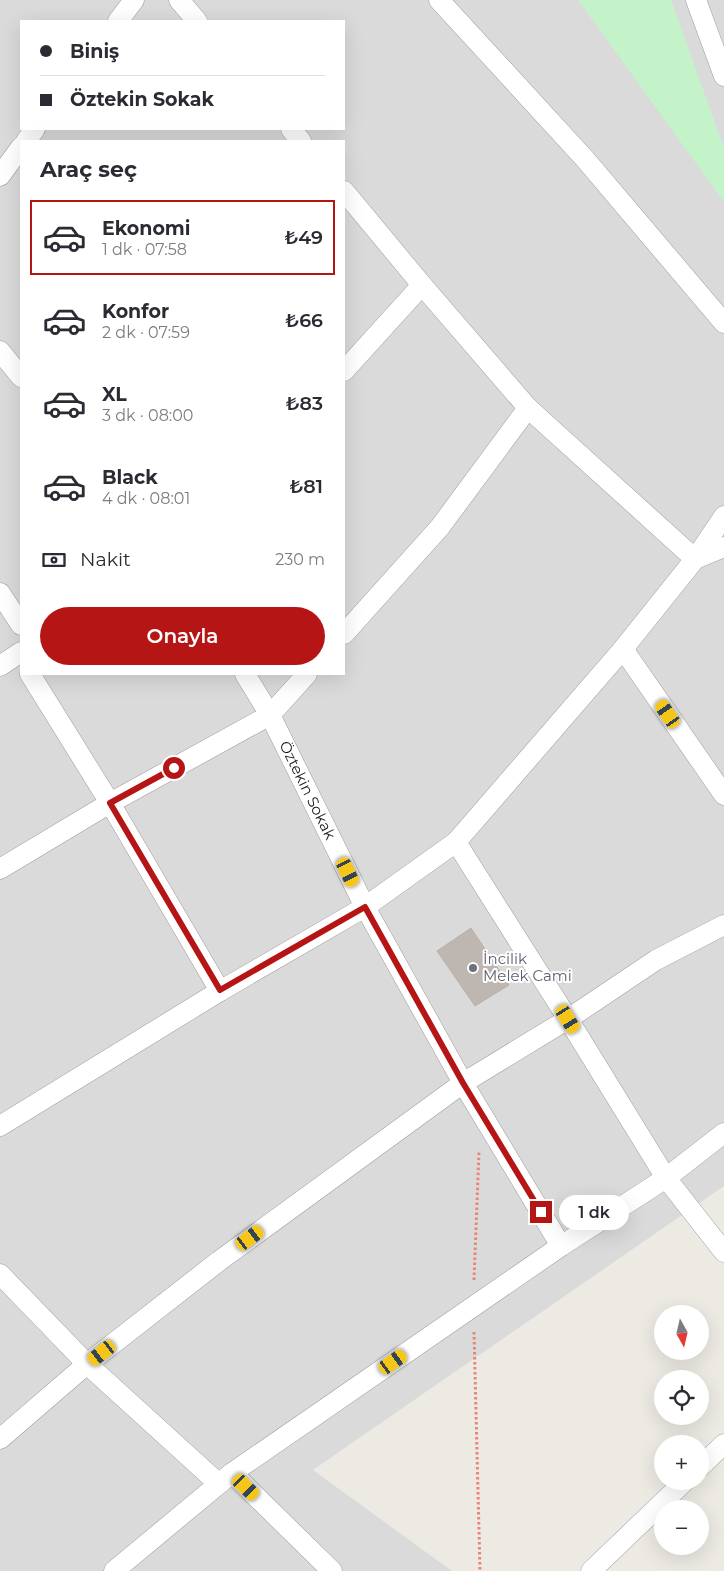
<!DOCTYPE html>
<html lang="tr">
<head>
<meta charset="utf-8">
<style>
	:root { --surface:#fff; --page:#f7f7f7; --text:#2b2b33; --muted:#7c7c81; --line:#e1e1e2; --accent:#b51615 }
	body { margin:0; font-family:Montserrat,sans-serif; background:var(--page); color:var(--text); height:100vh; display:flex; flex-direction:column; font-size:19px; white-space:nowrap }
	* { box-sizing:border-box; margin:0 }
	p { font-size:16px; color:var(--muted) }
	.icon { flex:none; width:28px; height:28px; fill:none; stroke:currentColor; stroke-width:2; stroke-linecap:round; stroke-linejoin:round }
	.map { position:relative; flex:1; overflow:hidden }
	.side { position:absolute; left:20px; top:140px; width:325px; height:535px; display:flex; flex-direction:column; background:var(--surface); border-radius:0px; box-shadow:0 5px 20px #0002 }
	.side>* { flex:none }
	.banner { position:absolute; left:20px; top:20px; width:325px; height:110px; border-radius:0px; box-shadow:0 5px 20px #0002; display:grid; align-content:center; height:110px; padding:0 20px; background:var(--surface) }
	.needle { width:32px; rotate:172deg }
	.buttons { position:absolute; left:654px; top:1305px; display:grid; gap:10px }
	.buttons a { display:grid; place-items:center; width:55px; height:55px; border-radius:50%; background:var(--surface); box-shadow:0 5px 20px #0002; font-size:25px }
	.end { position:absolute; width:22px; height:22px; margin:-11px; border:6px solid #b51615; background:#fff; box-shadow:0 0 0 2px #fff }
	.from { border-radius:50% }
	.bubble { position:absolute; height:35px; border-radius:18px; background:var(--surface); box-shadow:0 5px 20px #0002; font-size:16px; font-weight:600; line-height:35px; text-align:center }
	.car { position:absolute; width:15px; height:30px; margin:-15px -8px; border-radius:6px; box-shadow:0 0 4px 1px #0007; background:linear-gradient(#f5c518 24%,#345 0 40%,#f5c518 0 76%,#345 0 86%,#f5c518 0) }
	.banner b { display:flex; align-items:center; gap:18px; height:48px; font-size:19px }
	.banner b+b { border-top:1px solid var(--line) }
	.banner i { width:12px; height:12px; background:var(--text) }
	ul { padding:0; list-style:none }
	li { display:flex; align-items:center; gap:15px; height:75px; margin:0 10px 8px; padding:0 10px; border:2px solid transparent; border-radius:0px }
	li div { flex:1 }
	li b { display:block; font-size:19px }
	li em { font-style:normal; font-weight:600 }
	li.current { border-color:var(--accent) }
	li>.icon { width:45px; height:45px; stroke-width:1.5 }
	h2 { padding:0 20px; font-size:22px; line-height:60px }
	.pay { display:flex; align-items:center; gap:12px; height:55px; padding:0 20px; font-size:19px }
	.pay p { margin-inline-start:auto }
	.cta { display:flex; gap:10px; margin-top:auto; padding:10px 20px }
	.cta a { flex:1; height:58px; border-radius:30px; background:var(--accent); color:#fff; font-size:20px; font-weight:600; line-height:58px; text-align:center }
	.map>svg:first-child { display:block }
	.residential { fill:#dbdada; fill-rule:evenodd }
	.park { fill:#c5f3c9 }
	.building { fill:#bdb6b1; stroke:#bdb1a8 }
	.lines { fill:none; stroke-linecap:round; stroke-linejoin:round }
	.street-casing { stroke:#9e9e9e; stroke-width:21 }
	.path { stroke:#eb8477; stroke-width:3; stroke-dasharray:2.5 2.5; stroke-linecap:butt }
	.street { stroke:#fff; stroke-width:20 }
	.route { stroke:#b51615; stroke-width:6 }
	.worship-dot { fill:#6b7280; stroke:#fff; stroke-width:2 }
	.labels { text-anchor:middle; stroke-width:4; stroke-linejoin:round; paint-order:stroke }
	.street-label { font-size:15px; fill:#1d1d1d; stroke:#fff }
	.worship-label { font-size:15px; fill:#5b616d; stroke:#fff; text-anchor:start }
</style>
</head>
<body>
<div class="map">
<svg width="724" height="1571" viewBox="0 0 724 1571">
	<rect width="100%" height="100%" fill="#edeae4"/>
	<path class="residential" d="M0,0h724v1186l-411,284 139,101h-452zM21,21h323v108h-323zM21,141h323v533h-323z"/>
	<path class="park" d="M578,0h93l53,148v54z"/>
	<path class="building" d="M471,928l38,57 -34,21 -38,-55z"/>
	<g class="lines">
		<defs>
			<g id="street">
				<path d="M179,0l18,21"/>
				<path d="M439,0l146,159 139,164"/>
				<path d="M696,0l28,76"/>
				<path d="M118,21l16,-21"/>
				<path d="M291,129l10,12"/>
				<path d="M26,141l9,-12"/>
				<path d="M0,176l21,-29"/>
				<path d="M344,191l78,94 106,123 167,151 29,-12"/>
				<path d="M0,351l21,26"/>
				<path d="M344,371l78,-86"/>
				<path d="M0,593l21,32"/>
				<path d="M344,634l96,-107 88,-119"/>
				<path d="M623,649l101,146"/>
				<path d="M0,666l21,-14"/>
				<path d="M30,674l80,129 110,188"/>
				<path id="s1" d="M245,674l25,41 95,192 98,176 98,163"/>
				<path d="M456,842l112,177 98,159 58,74"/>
				<path d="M0,869l110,-66 160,-88 37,-41"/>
				<path d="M0,1126l220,-135 145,-84 91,-65 167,-193 72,-90 29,-43"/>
				<path d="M0,1274l87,90 132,120"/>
				<path d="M0,1439l87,-75 132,-103 244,-178 105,-64 88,-59 68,-35"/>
				<path d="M700,1467l24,-23"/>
				<path d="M232,1473l100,98"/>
				<path d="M114,1571l118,-98 329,-227 105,-68 58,-45"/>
				<path d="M591,1571l94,-90"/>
			</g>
		</defs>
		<use href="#street" class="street-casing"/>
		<g class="path">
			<path d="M474,1280l5,-128"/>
			<path d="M474,1332l6,239"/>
		</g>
		<use href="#street" class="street"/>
	</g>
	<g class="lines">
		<path class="route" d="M174,768l-64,35 110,187 145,-83 98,176 78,129"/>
	</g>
	<circle class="worship-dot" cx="473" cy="968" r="5"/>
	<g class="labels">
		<g class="street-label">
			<text dy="5" stroke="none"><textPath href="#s1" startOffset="132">Öztekin Sokak</textPath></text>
		</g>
		<g class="worship-label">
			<text x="483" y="964">İncilik<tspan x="483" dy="17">Melek Cami</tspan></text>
		</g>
	</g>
</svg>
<div class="buttons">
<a><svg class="needle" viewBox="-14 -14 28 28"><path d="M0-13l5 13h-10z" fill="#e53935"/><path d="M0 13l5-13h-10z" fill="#7c7c81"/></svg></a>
<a><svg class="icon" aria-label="locate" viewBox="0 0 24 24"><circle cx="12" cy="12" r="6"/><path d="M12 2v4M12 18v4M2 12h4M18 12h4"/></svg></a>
<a>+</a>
<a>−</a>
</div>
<i class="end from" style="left:174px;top:768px"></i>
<i class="end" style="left:541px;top:1212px"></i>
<div class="bubble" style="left:559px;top:1195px;width:70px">1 dk</div>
<i class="car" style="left:668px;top:714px;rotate:325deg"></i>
<i class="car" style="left:348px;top:872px;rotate:154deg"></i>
<i class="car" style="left:568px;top:1019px;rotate:148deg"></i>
<i class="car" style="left:250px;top:1238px;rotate:54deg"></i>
<i class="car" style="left:102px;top:1353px;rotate:232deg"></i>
<i class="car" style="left:393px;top:1362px;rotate:55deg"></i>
<i class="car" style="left:246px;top:1487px;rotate:134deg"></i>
<div class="banner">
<b><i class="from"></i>Biniş</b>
<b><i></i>Öztekin Sokak</b>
</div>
<section class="side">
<h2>Araç seç</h2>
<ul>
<li class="current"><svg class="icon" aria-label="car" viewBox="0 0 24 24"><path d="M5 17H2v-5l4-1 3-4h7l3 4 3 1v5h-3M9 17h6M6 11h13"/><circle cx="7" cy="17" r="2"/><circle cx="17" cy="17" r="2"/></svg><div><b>Ekonomi</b><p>1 dk · 07:58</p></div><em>₺49</em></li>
<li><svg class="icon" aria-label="car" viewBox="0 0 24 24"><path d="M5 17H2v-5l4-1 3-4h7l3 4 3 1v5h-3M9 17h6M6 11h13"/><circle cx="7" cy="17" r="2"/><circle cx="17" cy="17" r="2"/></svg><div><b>Konfor</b><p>2 dk · 07:59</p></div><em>₺66</em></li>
<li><svg class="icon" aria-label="car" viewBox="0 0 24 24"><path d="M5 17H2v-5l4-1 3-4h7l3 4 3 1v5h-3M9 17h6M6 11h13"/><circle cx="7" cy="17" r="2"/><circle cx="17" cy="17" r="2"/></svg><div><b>XL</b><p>3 dk · 08:00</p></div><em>₺83</em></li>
<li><svg class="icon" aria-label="car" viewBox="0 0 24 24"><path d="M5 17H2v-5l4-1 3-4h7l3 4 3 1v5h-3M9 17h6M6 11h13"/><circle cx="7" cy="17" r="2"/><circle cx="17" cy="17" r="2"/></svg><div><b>Black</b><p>4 dk · 08:01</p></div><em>₺81</em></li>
</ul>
<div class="pay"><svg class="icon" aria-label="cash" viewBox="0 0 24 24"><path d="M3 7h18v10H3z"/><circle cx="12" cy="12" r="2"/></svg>Nakit<p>230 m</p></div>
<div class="cta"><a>Onayla</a></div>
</section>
</div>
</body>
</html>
